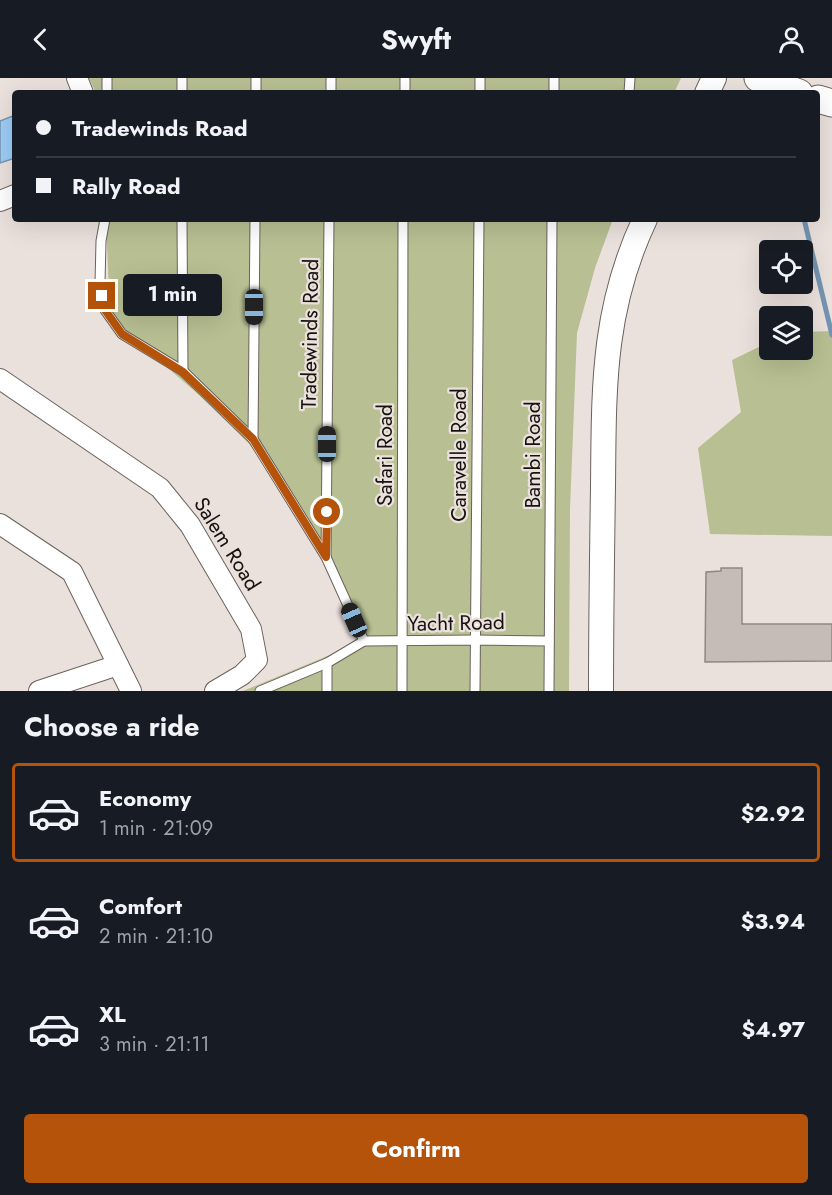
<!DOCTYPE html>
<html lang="en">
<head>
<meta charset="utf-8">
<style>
	:root { --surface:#171b24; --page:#242831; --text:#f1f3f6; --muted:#9ea1a6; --line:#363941; --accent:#b45309 }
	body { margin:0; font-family:Jost,sans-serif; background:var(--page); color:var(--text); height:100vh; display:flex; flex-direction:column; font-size:22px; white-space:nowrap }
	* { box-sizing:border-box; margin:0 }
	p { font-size:20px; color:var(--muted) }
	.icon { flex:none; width:33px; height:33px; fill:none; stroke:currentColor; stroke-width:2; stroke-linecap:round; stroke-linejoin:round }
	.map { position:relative; height:613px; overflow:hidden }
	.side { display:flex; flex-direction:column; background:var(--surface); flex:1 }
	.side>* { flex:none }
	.hud { position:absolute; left:12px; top:12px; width:808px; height:132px; border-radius:6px; box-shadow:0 6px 24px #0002; display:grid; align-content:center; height:132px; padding:0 24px; background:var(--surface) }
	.fabs { position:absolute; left:759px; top:162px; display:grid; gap:12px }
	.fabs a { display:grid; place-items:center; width:54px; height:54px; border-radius:6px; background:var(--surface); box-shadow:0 6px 24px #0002; font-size:30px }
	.end { position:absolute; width:27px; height:27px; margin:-14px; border:8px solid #b45309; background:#fff; box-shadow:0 0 0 3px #fff }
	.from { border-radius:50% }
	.bubble { position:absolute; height:42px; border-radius:6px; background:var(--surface); box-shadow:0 6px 24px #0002; font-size:20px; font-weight:700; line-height:42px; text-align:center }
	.car { position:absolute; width:18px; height:36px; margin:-18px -9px; border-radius:8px; box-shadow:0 0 4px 2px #0007; background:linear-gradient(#222 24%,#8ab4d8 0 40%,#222 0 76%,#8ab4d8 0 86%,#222 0) }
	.hud b { display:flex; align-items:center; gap:21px; height:57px; font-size:22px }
	.hud b+b { border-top:2px solid var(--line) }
	.hud i { width:15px; height:15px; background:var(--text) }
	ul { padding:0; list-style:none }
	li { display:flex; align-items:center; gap:18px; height:99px; margin:0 12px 9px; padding:0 12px; border:3px solid transparent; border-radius:6px }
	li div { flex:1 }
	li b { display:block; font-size:22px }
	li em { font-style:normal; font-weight:700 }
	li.current { border-color:var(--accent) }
	li>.icon { width:54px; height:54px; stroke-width:1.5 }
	h2 { padding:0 24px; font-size:27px; line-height:72px }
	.action { display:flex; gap:12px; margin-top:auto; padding:12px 24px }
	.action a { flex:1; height:69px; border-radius:6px; background:var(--accent); color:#fff; font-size:24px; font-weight:700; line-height:69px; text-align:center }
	header { display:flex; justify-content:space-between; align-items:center; height:78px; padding:0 24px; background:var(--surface); font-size:27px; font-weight:700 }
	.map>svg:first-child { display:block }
	.green { fill:#b8bf92 }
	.water { fill:#9cccf6; stroke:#7494b1; stroke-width:1.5 }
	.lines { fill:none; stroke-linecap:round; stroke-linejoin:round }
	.stream { stroke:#7494b1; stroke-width:5 }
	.building { fill:#c6bcb7; stroke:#908682; stroke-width:1.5 }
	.service-casing { stroke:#6b625e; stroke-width:11 }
	.minor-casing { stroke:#6b625e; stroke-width:22 }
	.tertiary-casing { stroke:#6b625e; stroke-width:26 }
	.secondary-casing { stroke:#6b625e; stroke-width:29 }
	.service { stroke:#fff; stroke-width:9 }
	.minor { stroke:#fff; stroke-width:20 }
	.tertiary { stroke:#fff; stroke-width:24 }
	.secondary { stroke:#fff; stroke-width:27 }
	.route { stroke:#b45309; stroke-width:8 }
	.labels { text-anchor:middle; stroke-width:4.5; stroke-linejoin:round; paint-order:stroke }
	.street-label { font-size:21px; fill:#151210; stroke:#ebe1dc }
</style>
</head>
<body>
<header><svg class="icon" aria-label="back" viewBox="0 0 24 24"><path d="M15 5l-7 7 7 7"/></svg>Swyft<svg class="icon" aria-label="person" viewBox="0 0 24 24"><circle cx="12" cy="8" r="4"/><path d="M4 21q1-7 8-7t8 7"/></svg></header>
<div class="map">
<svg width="832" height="613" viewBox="0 0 832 613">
	<rect width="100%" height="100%" fill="#ebe1dc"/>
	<g class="green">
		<path d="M89,0h592l-7,15h-578z"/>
		<path d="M106,141h507l-18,49 -18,65 -7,176 -1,182h-326l113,-47 -7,-47 -79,-133 -71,-69 -89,-77z"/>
		<path d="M832,253v205l-122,-2 -12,-86 43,-36 -9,-52 37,-18 1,8h32l1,-18z"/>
	</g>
	<path class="water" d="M15,37v43l-15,5v-42z"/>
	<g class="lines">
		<path class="stream" d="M804,141l28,116"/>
	</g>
	<path class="building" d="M721,490h21v56h90v37l-127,1 1,-90 15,-1z"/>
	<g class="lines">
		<defs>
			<g id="service">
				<path d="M107,15v-15"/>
				<path d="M182,15v-15"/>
				<path d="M256,15v-15"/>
				<path d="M331,15v-15"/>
				<path d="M405,15v-15"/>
				<path d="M480,15v-15"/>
				<path d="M554,15v-15"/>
				<path d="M629,15l1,-15"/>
				<path d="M105,141l-4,22 -1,42 5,27 17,24 61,37 70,68 73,118 38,84"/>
				<path d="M182,141l1,152"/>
				<path d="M253,361l2,-220"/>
				<path d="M326,479l3,-338"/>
				<path d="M364,563l112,-1 73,1"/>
				<path d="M260,613l67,-28 37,-22"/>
				<path d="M327,613v-28"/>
				<path d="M402,613l1,-472"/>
				<path d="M475,613l4,-472"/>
				<path d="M549,613l3,-472"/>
			</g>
			<g id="minor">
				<path d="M77,0l6,15"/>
				<path d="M0,123l15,-6"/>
				<path d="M0,301l160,109 30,37 61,104 6,31 -15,15 -27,16"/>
				<path d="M0,446l72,48 59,119"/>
				<path d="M39,613l79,-26"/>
			</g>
			<g id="tertiary">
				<path d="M707,15l7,-15"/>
				<path d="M601,613c0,-68 1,-137 2,-205 1,-97 -1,-176 42,-267"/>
			</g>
			<g id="secondary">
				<path d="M758,0l41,15"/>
				<path d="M818,21l14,4"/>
			</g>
		</defs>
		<use href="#service" class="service-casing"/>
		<use href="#minor" class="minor-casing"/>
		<use href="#tertiary" class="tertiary-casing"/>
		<use href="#secondary" class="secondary-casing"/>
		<use href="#service" class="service"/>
		<use href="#minor" class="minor"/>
		<use href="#tertiary" class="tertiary"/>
		<use href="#secondary" class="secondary"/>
	</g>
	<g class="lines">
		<path class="route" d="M102,218l3,14 17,24 61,38 70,67 73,118 1,-45"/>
	</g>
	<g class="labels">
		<g class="street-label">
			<text transform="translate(310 256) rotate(-89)" y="7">Tradewinds Road</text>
			<text transform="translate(385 377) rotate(-90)" y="7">Safari Road</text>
			<text transform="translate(459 377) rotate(-90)" y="7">Caravelle Road</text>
			<text transform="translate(533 377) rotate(-90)" y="7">Bambi Road</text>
			<text transform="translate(227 466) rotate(58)" y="7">Salem Road</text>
			<text transform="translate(456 545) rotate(-1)" y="7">Yacht Road</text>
		</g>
	</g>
</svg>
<div class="fabs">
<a><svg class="icon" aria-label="locate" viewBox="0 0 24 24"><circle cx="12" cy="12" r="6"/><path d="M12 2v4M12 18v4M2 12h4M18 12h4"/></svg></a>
<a><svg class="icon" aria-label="layers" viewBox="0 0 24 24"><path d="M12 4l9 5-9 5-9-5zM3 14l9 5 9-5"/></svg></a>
</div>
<i class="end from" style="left:327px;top:434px"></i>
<i class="end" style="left:102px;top:218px"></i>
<div class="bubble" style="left:123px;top:196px;width:99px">1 min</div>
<i class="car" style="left:254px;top:229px;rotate:180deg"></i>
<i class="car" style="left:327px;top:366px;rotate:0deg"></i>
<i class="car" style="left:354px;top:542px;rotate:336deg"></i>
<div class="hud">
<b><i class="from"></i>Tradewinds Road</b>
<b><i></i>Rally Road</b>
</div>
</div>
<section class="side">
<h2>Choose a ride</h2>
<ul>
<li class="current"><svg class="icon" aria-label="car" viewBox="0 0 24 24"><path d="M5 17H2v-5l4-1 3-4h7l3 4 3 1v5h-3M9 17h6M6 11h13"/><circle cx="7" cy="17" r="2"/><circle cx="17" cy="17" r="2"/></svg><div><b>Economy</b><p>1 min · 21:09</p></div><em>$2.92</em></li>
<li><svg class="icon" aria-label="car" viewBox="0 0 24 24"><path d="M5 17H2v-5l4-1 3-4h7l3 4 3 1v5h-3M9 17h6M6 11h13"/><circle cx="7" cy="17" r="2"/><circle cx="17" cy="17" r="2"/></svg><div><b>Comfort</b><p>2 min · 21:10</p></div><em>$3.94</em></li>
<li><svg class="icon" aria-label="car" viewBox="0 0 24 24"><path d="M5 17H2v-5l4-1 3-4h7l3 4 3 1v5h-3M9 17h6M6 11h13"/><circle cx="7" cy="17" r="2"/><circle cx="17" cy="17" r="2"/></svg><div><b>XL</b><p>3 min · 21:11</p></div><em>$4.97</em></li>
</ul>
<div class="action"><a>Confirm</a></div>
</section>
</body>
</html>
